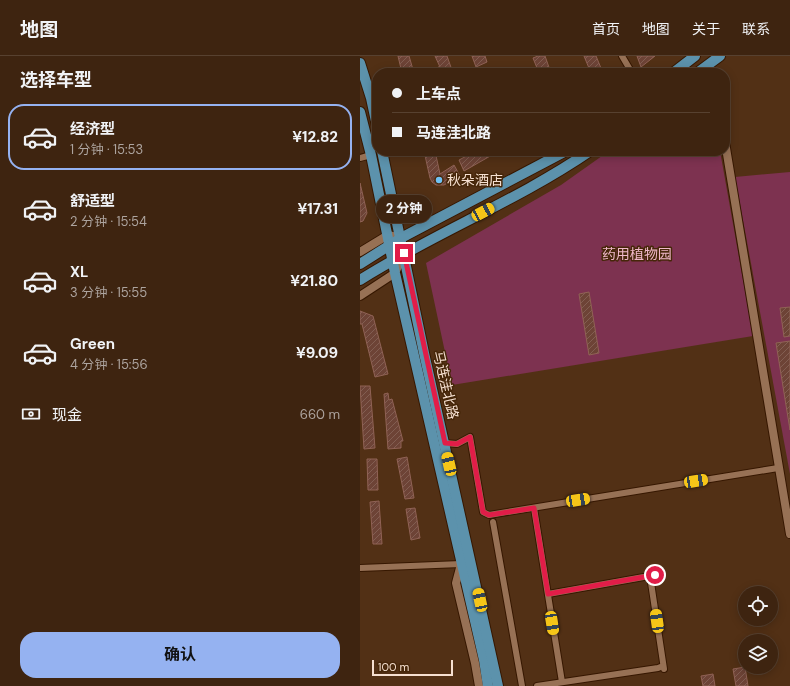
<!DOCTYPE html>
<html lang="zh">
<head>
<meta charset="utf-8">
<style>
	:root { --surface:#3e2410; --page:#49301e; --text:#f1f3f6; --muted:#ada49f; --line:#574130; --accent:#95b2f1 }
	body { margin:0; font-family:"DM Sans","Noto Sans SC",sans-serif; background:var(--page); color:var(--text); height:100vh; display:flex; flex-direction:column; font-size:15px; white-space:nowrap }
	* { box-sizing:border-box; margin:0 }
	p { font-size:13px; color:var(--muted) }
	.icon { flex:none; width:22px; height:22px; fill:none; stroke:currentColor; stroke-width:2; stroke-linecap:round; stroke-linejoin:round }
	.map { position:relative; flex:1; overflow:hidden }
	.side { display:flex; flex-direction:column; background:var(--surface); width:360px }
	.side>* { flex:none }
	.top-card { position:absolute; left:12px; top:12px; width:358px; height:88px; border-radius:16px; box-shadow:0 2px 10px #0003,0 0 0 1px var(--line); display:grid; align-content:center; height:88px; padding:0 20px; background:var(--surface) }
	.tools { position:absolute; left:378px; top:530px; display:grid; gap:8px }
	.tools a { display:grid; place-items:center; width:40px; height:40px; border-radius:50%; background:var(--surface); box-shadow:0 2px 10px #0003,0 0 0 1px var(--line); font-size:20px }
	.scale { position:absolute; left:12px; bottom:10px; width:81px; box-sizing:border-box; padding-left:4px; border:2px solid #f6e0d1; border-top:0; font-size:11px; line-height:14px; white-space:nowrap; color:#f6e0d1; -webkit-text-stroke:3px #462609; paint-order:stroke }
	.end { position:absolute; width:18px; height:18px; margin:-9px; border:5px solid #e11d48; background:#fff; box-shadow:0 0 0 2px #fff }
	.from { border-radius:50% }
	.bubble { position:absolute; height:28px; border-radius:14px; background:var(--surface); box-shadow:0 2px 10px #0003,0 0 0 1px var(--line); font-size:13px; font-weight:700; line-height:28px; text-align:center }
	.car { position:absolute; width:12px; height:24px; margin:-12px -6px; border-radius:5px; box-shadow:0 0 3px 1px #0007; background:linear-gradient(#f5c518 24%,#345 0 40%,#f5c518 0 76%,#345 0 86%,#f5c518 0) }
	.top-card b { display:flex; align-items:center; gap:14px; height:38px; font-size:15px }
	.top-card b+b { border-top:1px solid var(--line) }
	.top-card i { width:10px; height:10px; background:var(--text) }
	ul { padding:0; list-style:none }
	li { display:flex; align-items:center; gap:12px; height:66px; margin:0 8px 6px; padding:0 12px; border:2px solid transparent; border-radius:16px }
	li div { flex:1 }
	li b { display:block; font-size:15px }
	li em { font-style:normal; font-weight:700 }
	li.current { border-color:var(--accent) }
	li>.icon { width:36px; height:36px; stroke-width:1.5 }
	h2 { padding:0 20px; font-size:18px; line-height:48px }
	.pay { display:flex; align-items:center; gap:10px; height:44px; padding:0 20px; font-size:15px }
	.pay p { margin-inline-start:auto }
	.primary-button { display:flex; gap:8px; margin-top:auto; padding:8px 20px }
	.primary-button a { flex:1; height:46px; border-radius:16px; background:var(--accent); color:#111; font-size:16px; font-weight:700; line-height:46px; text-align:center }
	header { display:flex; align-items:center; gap:24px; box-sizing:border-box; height:56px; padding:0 20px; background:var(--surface); border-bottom:1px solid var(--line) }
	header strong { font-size:19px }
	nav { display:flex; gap:22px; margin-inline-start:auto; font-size:14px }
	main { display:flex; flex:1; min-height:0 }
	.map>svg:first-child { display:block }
	.garden { fill:#7d3250 }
	.building { fill:url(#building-hatch); stroke:#906255 }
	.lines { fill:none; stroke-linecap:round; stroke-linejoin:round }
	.minor-casing { stroke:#361700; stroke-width:8 }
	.tertiary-casing { stroke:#361700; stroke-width:10 }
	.primary-casing { stroke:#361700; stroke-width:12 }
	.minor { stroke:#977155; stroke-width:6 }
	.tertiary { stroke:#977155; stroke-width:8 }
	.primary { stroke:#5c92ac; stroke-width:10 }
	.route { stroke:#e11d48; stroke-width:5 }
	.poi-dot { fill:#70c2f4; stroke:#462609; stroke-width:1.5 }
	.labels { text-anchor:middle; stroke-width:3; stroke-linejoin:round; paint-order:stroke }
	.poi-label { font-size:14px; fill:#f6e0d1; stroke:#462609; text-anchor:start }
	.park-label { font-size:14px; fill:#f0b8ca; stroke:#462609 }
	.street-label { font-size:14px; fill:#f6e0d1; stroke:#462609 }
</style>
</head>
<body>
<header>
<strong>地图</strong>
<nav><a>首页</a><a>地图</a><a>关于</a><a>联系</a></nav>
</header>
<main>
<section class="side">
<h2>选择车型</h2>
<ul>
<li class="current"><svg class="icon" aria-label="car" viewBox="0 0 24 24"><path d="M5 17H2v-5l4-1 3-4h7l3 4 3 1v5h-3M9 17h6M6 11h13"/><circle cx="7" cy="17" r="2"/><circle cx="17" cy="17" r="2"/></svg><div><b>经济型</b><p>1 分钟 · 15:53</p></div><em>¥12.82</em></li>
<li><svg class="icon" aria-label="car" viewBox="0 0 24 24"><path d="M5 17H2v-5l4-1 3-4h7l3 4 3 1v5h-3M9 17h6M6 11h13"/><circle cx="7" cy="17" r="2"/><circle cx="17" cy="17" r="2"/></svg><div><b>舒适型</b><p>2 分钟 · 15:54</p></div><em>¥17.31</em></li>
<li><svg class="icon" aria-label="car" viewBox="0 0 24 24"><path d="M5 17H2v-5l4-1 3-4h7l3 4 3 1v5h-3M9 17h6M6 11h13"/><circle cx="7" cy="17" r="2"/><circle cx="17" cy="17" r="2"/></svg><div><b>XL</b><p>3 分钟 · 15:55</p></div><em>¥21.80</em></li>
<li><svg class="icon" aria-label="car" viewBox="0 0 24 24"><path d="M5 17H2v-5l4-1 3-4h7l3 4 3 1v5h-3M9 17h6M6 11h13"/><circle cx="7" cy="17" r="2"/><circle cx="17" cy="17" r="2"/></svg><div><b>Green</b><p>4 分钟 · 15:56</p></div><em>¥9.09</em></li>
</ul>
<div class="pay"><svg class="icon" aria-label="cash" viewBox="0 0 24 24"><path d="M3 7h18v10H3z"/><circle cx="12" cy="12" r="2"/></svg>现金<p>660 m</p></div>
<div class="primary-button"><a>确认</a></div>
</section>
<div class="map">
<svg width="430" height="630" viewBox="0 0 430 630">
	<defs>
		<pattern id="building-hatch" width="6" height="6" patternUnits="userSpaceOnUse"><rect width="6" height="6" fill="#6d4336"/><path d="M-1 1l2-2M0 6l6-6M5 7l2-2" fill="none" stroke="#825e52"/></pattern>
	</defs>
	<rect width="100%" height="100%" fill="#523015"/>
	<g class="garden">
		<path d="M249,95h111l33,185 -301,49 -26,-122 135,-78z"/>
		<path d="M430,116v302l-55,-297z"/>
	</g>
	<g class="building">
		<path d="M38,0h11l5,17h-12z"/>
		<path d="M75,0h12l6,17h-13l-2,-6h2z"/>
		<path d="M112,0h13l2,6 -11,5z"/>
		<path d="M178,0h7l6,17h-12l-6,-15z"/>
		<path d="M224,0h12l7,17h-12z"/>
		<path d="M277,0h18l-14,11z"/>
		<path d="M64,95h11l5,23 14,-9 6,11 -16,9h-8l-4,-3 -2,-4z"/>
		<path d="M116,95h23l-35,20 -5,-11z"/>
		<path d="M0,127l7,30 -4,8 -3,1z"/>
		<path d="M229,236l10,61 -10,2 -10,-61z"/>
		<path d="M430,251v29l-6,1 -4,-29z"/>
		<path d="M0,255l13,5 15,58 -13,3 -13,-53h-2z"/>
		<path d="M430,285v89l-14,-87z"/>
		<path d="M0,330h10l5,62 -11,1z"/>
		<path d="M28,337l1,7 3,-1 11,42h-2v7l-13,1 -4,-55z"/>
		<path d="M47,401l7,41 -9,1 -8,-40z"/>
		<path d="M7,403h10l1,31h-10z"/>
		<path d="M19,445l3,43h-9l-3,-42z"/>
		<path d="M55,452l5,30 -9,2 -5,-31z"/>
		<path d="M385,611l3,19h-12l-3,-17z"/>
		<path d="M353,618l2,12h-12l-2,-10z"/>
	</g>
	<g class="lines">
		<defs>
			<g id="minor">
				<path d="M262,0l10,17"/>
				<path d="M0,102l11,-3"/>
				<path d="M85,387l12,1 13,-7 13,75 6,3 289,-47"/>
				<path d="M174,452l28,174"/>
				<path d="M133,466l29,164"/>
				<path d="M0,512l101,-4"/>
				<path d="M290,520l14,93"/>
				<path d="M188,538l107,-19"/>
				<path d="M177,630l121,-18 5,-2"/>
			</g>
			<g id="tertiary">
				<path d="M365,86l65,392"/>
				<path d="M0,196l28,-17 13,3"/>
				<path d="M0,240l35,-23 9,-20"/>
				<path d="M101,508l-5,19 19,80 4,23"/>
			</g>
			<g id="primary">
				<path d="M0,7l11,35 6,28"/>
				<path d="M313,17l22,-17"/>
				<path d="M337,17l23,-17"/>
				<path d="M0,56l11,43 24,118 89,387 4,26"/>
				<path d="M22,95l42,202 74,333"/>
				<path d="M0,208l41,-26 165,-87"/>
				<path d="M0,224c74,-47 157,-79 230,-129"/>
			</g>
		</defs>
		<use href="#minor" class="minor-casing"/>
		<use href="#tertiary" class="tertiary-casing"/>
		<use href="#primary" class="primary-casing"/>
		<use href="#minor" class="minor"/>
		<use href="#tertiary" class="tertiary"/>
		<use href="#primary" class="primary"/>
	</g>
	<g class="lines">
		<path class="route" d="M44,197l41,190 12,1 13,-7 13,75 6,3 45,-7 14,86 107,-19"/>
	</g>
	<circle class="poi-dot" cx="79" cy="124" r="4"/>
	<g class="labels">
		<g class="poi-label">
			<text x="87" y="129">秋朵酒店</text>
		</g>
		<g class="park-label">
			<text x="277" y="203">药用植物园</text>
		</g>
		<g class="street-label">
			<text transform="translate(86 329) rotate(77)" y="5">马连洼北路</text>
		</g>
	</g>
</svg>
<div class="tools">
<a><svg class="icon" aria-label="locate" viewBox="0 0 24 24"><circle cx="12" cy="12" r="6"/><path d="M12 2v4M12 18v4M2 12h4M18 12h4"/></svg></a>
<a><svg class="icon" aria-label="layers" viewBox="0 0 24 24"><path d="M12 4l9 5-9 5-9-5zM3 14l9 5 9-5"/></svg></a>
</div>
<div class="scale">100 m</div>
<i class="end from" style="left:295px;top:519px"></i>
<i class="end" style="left:44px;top:197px"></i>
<div class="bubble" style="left:16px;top:139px;width:56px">2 分钟</div>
<i class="car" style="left:123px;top:156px;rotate:62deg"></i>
<i class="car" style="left:89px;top:408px;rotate:347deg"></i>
<i class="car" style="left:336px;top:425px;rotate:81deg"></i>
<i class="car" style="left:218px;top:444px;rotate:81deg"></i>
<i class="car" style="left:120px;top:544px;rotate:348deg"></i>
<i class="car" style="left:297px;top:565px;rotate:352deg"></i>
<i class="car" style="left:192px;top:567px;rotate:171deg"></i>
<div class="top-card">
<b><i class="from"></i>上车点</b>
<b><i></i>马连洼北路</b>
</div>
</div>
</main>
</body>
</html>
